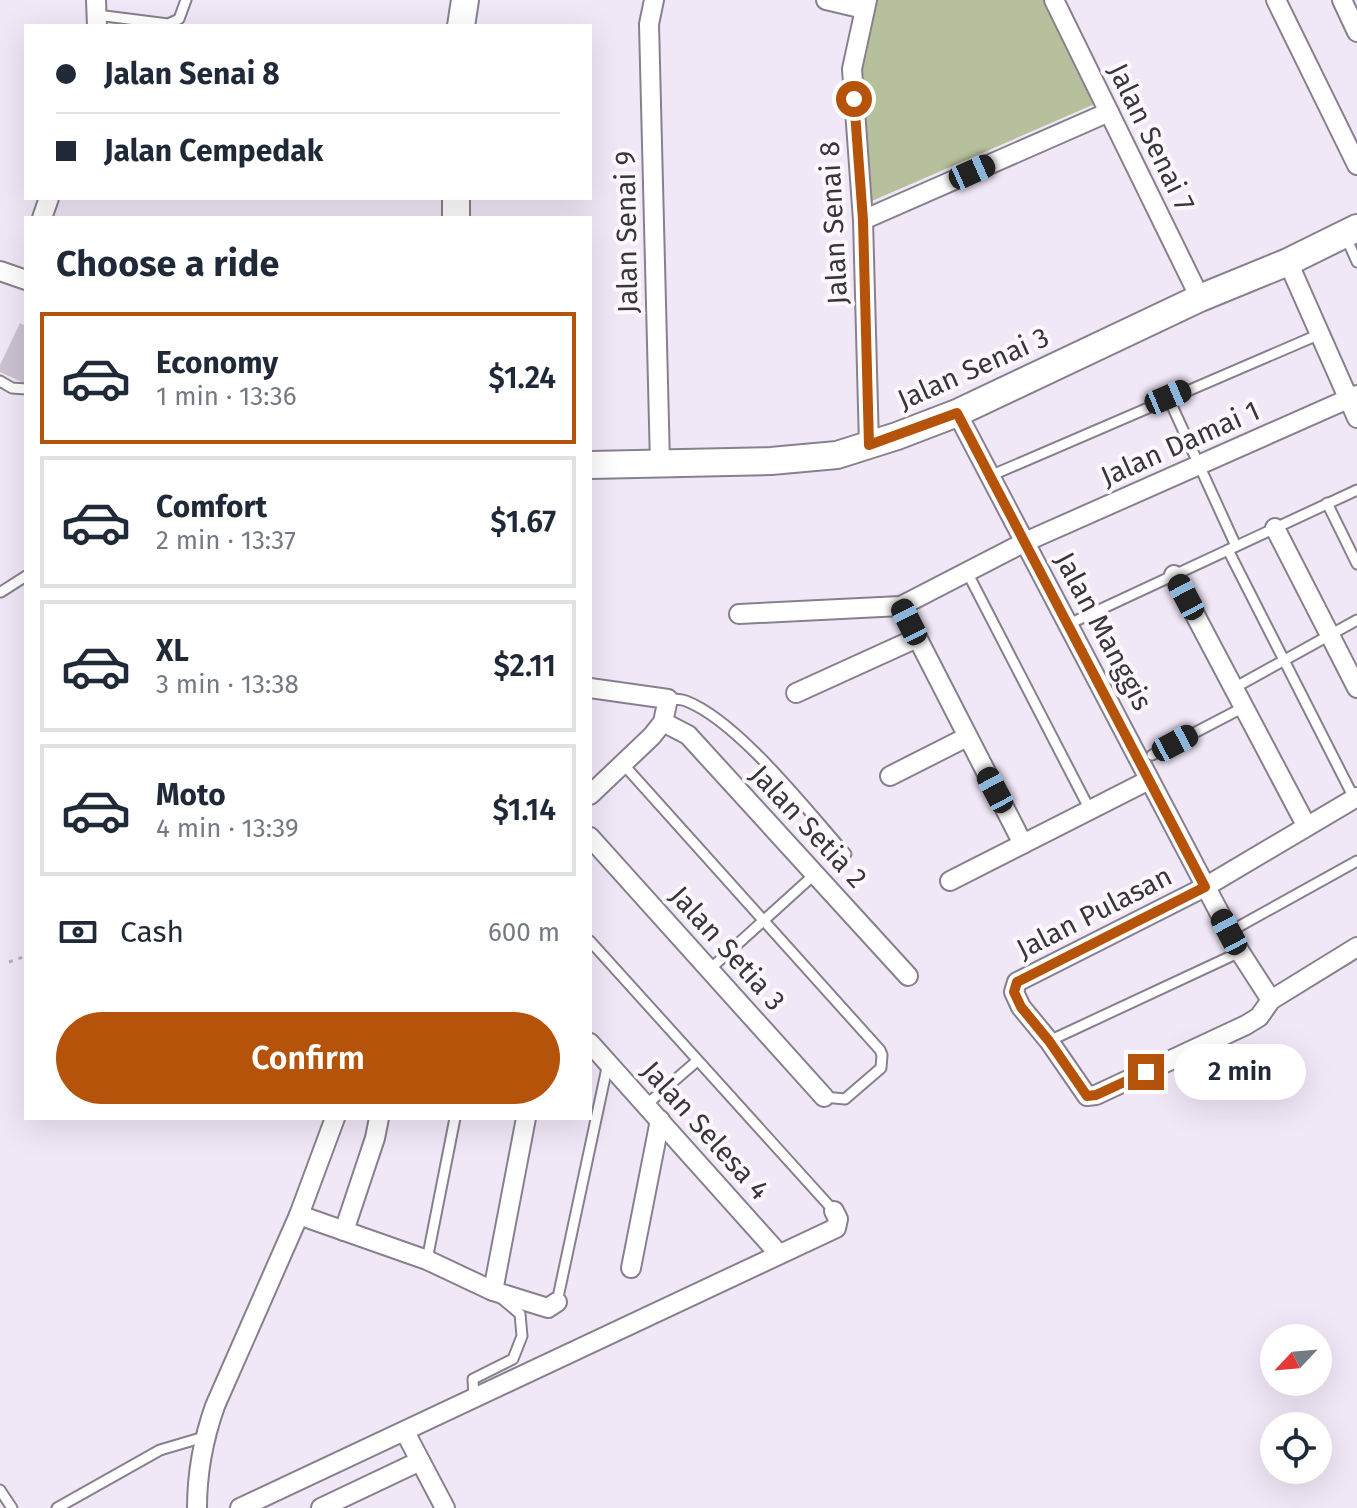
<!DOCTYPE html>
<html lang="en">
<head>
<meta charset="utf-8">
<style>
	:root { --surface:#fff; --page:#f6f6f7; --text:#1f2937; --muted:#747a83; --line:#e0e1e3; --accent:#b45309 }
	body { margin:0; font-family:"Fira Sans",sans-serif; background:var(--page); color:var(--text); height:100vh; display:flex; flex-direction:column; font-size:30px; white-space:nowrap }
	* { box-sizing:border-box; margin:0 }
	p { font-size:26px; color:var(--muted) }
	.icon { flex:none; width:44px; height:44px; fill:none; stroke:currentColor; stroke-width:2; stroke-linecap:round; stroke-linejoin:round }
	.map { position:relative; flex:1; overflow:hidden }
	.details { position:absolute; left:24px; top:216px; width:568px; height:904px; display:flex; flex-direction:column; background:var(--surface); border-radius:0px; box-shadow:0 8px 32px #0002 }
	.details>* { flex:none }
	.banner { position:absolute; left:24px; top:24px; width:568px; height:176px; border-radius:0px; box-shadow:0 8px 32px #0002; display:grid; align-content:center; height:176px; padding:0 32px; background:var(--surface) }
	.needle { width:52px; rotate:244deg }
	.fabs { position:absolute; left:1260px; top:1324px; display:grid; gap:16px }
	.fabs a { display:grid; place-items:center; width:72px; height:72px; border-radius:50%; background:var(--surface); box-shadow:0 8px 32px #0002; font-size:40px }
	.end { position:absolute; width:36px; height:36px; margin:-18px; border:10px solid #b45309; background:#fff; box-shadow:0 0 0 4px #fff }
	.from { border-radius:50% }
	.bubble { position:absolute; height:56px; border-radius:28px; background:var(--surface); box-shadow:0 8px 32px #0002; font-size:26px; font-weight:600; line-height:56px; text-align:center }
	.car { position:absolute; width:24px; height:48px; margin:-24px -12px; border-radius:10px; box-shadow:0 0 6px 2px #0007; background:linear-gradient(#222 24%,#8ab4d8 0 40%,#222 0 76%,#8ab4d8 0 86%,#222 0) }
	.banner b { display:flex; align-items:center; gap:28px; height:76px; font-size:30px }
	.banner b+b { border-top:2px solid var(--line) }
	.banner i { width:20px; height:20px; background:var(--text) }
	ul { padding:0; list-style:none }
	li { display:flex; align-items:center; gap:24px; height:132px; margin:0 16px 12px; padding:0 16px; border:4px solid var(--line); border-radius:0px }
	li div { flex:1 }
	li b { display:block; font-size:30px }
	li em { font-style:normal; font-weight:600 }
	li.active { border-color:var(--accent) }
	li>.icon { width:72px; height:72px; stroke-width:1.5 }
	h2 { padding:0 32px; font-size:36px; line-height:96px }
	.pay { display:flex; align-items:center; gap:20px; height:88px; padding:0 32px; font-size:30px }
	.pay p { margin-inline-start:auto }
	.action { display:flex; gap:16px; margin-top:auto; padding:16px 32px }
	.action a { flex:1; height:92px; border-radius:48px; background:var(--accent); color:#fff; font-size:32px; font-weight:600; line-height:92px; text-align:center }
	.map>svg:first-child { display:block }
	.green { fill:#b7c09c }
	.building { fill:#ccc3d1 }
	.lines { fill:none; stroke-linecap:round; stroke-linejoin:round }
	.lane-casing { stroke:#88808d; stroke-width:13 }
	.street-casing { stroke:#88808d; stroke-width:22 }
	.secondary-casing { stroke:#88808d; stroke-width:30 }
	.path { stroke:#b7b0bc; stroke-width:3; stroke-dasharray:4 6; stroke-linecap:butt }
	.lane { stroke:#fff; stroke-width:9 }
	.street { stroke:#fff; stroke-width:18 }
	.secondary { stroke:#fff; stroke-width:26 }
	.route { stroke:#b45309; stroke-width:10 }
	.labels { text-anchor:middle; stroke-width:8; stroke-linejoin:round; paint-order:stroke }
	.street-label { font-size:28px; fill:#39363b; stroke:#fcf8fe }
</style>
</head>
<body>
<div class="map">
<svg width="1357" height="1508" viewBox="0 0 1357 1508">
	<rect width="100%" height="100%" fill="#f1e8f7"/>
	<path class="green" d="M876,0h170l51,103 -232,101 -5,-139z"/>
	<path class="building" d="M20,323l6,3v58l-26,-12v-7z"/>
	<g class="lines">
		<defs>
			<g id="lane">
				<path d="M97,15l71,9 11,-5 7,-19"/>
				<path d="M1346,237l11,25"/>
				<path d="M0,381l12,7 14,1"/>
				<path d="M1168,397l68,149"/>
				<path d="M990,476l330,-142"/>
				<path d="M1327,503l30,61"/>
				<path d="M1228,550l126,248"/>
				<path d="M967,572l123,238"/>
				<path d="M1,592l25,-16"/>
				<path d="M1069,624l288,-134"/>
				<path d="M1234,688l123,-68"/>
				<path d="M668,699c6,0 13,0 18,2 52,20 122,110 160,153"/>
				<path d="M1152,755l92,-48"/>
				<path d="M623,764l257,286 2,5 -1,13 -36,31 -21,-2"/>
				<path d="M1229,932l128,-71"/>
				<path d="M590,941l244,270"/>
				<path d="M710,969l105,-95"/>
				<path d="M1049,1041l191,-89"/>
				<path d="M646,1105l51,-44"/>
				<path d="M427,1260l28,-142"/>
				<path d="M557,1302l51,-239"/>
				<path d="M474,1399l-1,-20 40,-20 9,-23 -2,-22 -19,-16"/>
				<path d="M0,1490l12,18"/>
				<path d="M57,1508l103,-58 44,-13"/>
			</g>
			<g id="street">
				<path d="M96,0l1,26"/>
				<path d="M654,0l-5,24 11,439"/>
				<path d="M826,0l38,9"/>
				<path d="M867,0l-15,69 11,151 6,225"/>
				<path d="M1054,0l146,298"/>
				<path d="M1276,0l81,165"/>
				<path d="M1342,0l15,32"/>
				<path d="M42,218l7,-20"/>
				<path d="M863,220l246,-108"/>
				<path d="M1288,262l69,156"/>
				<path d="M0,271l26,9"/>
				<path d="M957,413l283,539 31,48"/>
				<path d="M1275,528l82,160"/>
				<path d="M1174,575l132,250"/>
				<path d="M901,606l122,238"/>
				<path d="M739,614l162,-8 124,-64 332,-147"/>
				<path d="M590,688l78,11 -5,23 -11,14 -62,59"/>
				<path d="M796,693l121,-55"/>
				<path d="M663,722l25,13 220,241"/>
				<path d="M890,776l77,-39"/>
				<path d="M1357,797l-152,90 -188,95 -3,10 7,15 28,34 38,55 9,-1 150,-70 13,-8 12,-17 86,-53"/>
				<path d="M590,837l234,260"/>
				<path d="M950,881l199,-101"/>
				<path d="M590,1043l189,211"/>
				<path d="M299,1215l128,45 66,31 55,17 9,-6"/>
				<path d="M344,1231l31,-93 4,-20"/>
				<path d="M631,1268l29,-148"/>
				<path d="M493,1291l33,-173"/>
				<path d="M405,1432l40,76"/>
				<path d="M197,1508c0,-36 6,-68 18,-102l84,-191 36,-97"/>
				<path d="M240,1508l596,-280 2,-9 -4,-8"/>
				<path d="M321,1508l99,-47"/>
			</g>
			<g id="secondary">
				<path d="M461,26l4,-26"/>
				<path d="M456,198v20"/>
				<path d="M590,465l181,-4 66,-6 60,-19 60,-23 243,-115 88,-36 69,-34"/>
			</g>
		</defs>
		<use href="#lane" class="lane-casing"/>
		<use href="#street" class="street-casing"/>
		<use href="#secondary" class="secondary-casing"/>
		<path class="path" d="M9,962l17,-6"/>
		<use href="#lane" class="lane"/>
		<use href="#street" class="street"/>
		<use href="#secondary" class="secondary"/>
	</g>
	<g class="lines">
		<path class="route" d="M854,99l9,121 6,225 88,-32 248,474 -188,95 -3,10 7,15 28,34 38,55 9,-1 50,-23"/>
	</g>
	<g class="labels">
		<g class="street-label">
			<text transform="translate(1152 137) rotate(64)" y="10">Jalan Senai 7</text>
			<text transform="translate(833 223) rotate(-93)" y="10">Jalan Senai 8</text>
			<text transform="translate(626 232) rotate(-91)" y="10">Jalan Senai 9</text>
			<text transform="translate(973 368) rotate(-24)" y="10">Jalan Senai 3</text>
			<text transform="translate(1180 443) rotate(-24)" y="10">Jalan Damai 1</text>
			<text transform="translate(1104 631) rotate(62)" y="10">Jalan Manggis</text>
			<text transform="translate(809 826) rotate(47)" y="10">Jalan Setia 2</text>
			<text transform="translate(1094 912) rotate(-27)" y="10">Jalan Pulasan</text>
			<text transform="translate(728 948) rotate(48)" y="10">Jalan Setia 3</text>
			<text transform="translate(706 1130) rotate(48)" y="10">Jalan Selesa 4</text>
		</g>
	</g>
</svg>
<div class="fabs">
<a><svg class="needle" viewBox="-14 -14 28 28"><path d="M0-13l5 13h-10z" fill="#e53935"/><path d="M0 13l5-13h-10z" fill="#747a83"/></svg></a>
<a><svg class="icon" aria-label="locate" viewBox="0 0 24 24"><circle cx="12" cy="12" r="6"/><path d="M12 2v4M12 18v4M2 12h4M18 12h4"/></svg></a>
</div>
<i class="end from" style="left:854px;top:99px"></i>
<i class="end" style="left:1146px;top:1072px"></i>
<div class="bubble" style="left:1174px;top:1044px;width:132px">2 min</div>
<i class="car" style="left:972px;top:172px;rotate:66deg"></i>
<i class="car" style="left:1168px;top:397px;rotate:67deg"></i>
<i class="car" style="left:1186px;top:597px;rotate:332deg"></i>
<i class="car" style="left:909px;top:622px;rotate:333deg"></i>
<i class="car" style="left:1175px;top:743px;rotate:62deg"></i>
<i class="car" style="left:995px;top:790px;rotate:332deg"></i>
<i class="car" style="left:1229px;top:932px;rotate:332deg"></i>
<div class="banner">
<b><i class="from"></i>Jalan Senai 8</b>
<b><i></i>Jalan Cempedak</b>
</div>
<section class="details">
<h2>Choose a ride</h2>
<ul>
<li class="active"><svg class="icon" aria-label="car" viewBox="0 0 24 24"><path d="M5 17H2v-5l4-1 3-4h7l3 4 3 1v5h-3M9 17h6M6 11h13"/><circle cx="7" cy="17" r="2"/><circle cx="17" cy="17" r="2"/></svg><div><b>Economy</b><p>1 min · 13:36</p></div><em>$1.24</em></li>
<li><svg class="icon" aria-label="car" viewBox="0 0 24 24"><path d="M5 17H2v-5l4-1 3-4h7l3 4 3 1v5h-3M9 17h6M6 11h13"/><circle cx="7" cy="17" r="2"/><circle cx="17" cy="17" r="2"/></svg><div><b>Comfort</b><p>2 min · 13:37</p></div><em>$1.67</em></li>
<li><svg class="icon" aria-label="car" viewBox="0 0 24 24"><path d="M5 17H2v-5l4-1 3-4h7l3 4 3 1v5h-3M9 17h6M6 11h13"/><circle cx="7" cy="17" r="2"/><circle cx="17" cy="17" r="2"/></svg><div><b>XL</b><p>3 min · 13:38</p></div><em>$2.11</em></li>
<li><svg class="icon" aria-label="car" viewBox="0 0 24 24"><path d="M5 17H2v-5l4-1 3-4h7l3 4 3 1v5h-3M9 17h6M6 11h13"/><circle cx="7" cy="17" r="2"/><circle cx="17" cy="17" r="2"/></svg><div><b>Moto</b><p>4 min · 13:39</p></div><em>$1.14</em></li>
</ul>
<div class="pay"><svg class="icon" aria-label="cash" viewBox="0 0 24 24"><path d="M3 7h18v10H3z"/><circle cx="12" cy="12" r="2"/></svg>Cash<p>600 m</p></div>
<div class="action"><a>Confirm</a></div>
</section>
</div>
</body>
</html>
